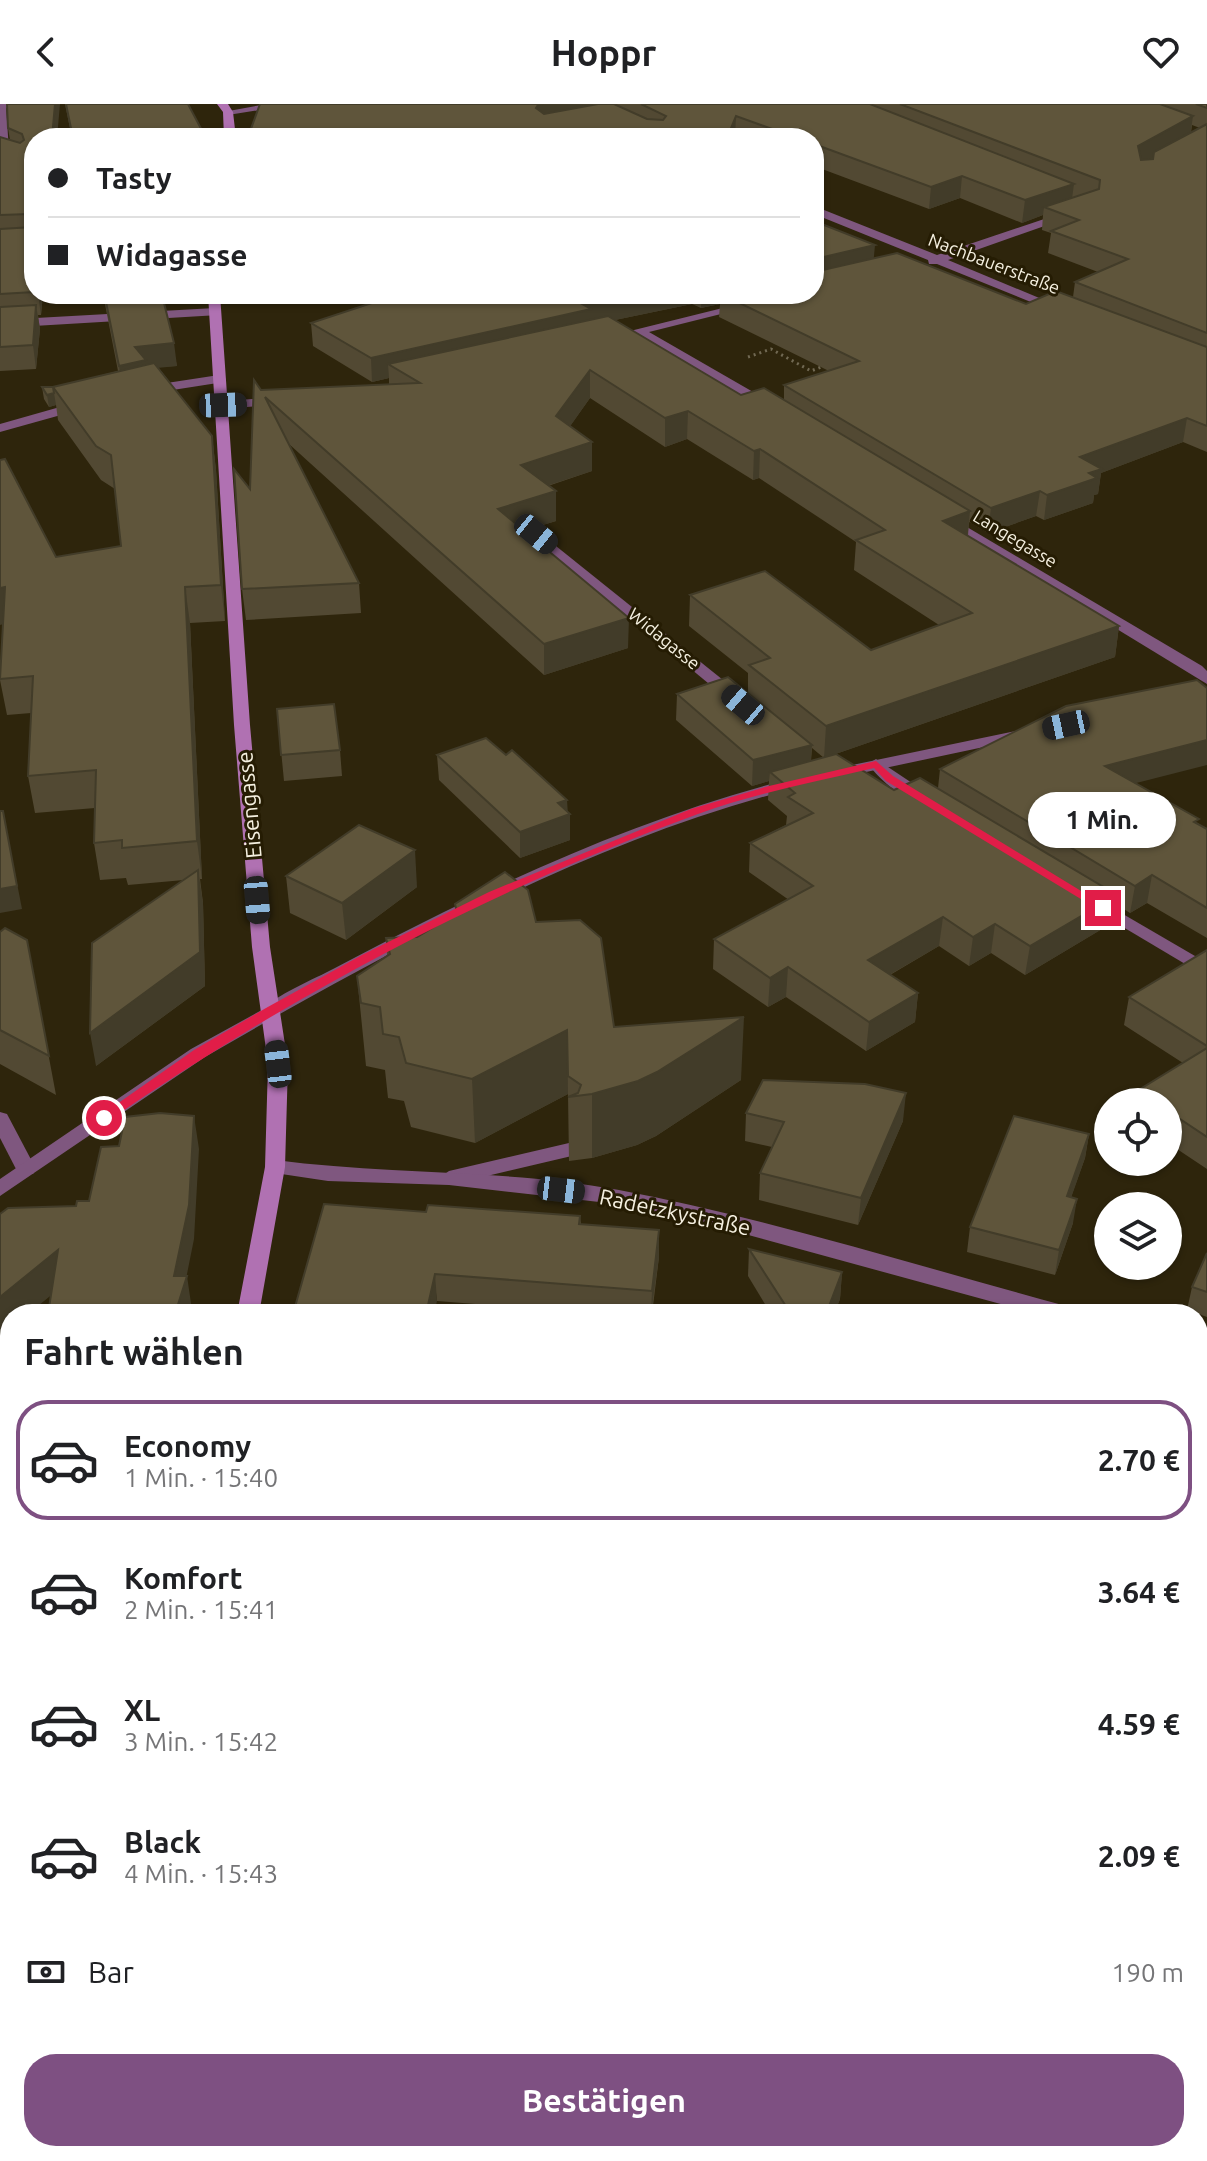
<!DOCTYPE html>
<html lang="de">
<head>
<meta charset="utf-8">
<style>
	:root { --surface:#fff; --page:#f6f6f6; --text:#202124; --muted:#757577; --line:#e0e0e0; --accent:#7e5082 }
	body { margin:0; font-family:Ubuntu,sans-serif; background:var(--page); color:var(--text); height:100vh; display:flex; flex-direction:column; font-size:30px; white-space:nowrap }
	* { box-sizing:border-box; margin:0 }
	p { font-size:26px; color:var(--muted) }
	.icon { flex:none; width:44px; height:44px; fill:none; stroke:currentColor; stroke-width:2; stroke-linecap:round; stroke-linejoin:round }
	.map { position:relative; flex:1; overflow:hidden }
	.drawer { position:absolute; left:0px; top:1200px; width:1208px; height:858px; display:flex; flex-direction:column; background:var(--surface); border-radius:32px 32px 0 0; box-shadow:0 2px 6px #0004 }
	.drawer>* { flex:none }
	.banner { position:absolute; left:24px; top:24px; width:800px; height:176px; border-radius:32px; box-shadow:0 2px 6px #0004; display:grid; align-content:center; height:176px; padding:0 24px; background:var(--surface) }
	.fabs { position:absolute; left:1094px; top:984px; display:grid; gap:16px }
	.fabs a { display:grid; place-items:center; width:88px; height:88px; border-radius:50%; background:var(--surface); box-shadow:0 2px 6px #0004; font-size:40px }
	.end { position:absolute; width:36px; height:36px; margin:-18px; border:10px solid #e11d48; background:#fff; box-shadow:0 0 0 4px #fff }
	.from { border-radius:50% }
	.bubble { position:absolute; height:56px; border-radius:28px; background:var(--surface); box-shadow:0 2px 6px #0004; font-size:26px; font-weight:700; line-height:56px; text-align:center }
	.car { position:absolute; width:24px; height:48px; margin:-24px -12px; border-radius:10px; box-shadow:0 0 6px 2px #0007; background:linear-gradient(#222 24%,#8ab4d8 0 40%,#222 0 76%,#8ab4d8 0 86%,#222 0) }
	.banner b { display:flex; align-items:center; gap:28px; height:76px; font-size:30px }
	.banner b+b { border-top:2px solid var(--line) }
	.banner i { width:20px; height:20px; background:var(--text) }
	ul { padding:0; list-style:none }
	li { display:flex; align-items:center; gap:24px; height:120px; margin:0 16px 12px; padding:0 8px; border:4px solid transparent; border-radius:32px }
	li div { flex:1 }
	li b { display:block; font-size:30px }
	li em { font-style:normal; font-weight:700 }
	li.active { border-color:var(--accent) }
	li>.icon { width:72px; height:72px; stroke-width:1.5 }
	h2 { padding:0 24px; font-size:36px; line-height:96px }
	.pay { display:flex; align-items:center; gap:20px; height:88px; padding:0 24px; font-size:30px }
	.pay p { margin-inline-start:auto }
	.primary-button { display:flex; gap:16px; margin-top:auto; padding:16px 24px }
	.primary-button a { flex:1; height:92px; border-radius:32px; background:var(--accent); color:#fff; font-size:32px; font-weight:700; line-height:92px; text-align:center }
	header { display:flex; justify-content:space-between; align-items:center; height:104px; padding:0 24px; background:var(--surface); font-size:36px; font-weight:700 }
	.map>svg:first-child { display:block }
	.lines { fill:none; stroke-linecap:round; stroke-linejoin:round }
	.path { stroke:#716953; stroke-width:3; stroke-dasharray:2 4; stroke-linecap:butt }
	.service { fill:#7f577f; fill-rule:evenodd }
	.minor { fill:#7f577f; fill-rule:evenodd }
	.tertiary { fill:#7f577f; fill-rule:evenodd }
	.secondary { fill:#b071b2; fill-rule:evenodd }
	.wall { fill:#524933; fill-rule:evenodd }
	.shaded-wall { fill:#423c29 }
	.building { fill:#5f553b; stroke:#423c29; stroke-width:2 }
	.route { fill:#e11d48 }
	.labels { text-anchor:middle; stroke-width:6; stroke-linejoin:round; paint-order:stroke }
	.far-street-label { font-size:18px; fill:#f5f0e0; stroke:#251c03 }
	.street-label { font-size:22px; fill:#f5f0e0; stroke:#251c03 }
</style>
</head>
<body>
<header><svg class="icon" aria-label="back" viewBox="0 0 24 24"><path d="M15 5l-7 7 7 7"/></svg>Hoppr<svg class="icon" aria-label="heart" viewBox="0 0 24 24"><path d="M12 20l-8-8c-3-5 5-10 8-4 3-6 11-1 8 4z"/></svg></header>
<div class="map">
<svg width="1207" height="2057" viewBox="0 0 1207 2057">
	<rect width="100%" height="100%" fill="#2e250c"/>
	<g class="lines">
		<path class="path" d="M748,253l23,-8 40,22 15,-6"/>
		<g class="service">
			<path d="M0,0l6,2 3,45 11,5v4l-20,-5z"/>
			<path d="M215,204l4,1v6l-219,13v-8z"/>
			<path d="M536,426l207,166v6h-12l-200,-165 -2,-3z"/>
			<path d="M0,1008l7,2 29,55 -3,5h-14l-3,-5 -16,-31z"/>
			<path d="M569,1039l10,7 -3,5 -127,30 -10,-7 10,-7z"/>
			<path d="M10,1729v24l-10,3v-24z"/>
		</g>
		<g class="minor">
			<path d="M0,0h25l-25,5z"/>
			<path d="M267,0h31l-70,11 -5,-3z"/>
			<path d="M814,102l123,49 128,-43h8v4l-125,44 120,50 -10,3 -121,-49h-8l-1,-4 -114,-46z"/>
			<path d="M779,190h22l-152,38 125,72 2,3 -7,4 -133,-76 -10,-3z"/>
			<path d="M219,271l7,4 -2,3 -77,12 -7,-4 7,-4z"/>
			<path d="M279,293l7,4 -2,3 -61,5 -7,-4 7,-4z"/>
			<path d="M81,297l7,4 -2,3 -86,24v-8z"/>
			<path d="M945,410l257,152 5,5v13l-267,-163v-6z"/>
			<path d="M876,655l54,36 2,4 -2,4c-21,4 -50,-23 -62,-39z"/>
			<path d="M1092,792l115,67v14l-121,-72 -3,-4z"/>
			<path d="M271,901l7,2 2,4 -2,4 -73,42 -205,139v-17l191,-130z"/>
			<path d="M275,1056c114,15 231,9 344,30 151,29 299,76 447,116l8,2 3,6h-40l-318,-87 -102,-23 -168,-19 -121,-4 -60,-9 -3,-5z"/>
			<path d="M1198,1241l9,2v16l-9,-2z"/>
			<path d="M1207,1365v18l-9,2v-18z"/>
			<path d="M1207,1976v28l-9,4v-28z"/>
			<path d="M1029,2048h49l-4,9h-49z"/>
		</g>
		<g class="tertiary">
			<path d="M1025,625l6,2 2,3 -2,3 -198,42 -8,-5 8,-5z"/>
			<path d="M794,674l6,1 2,4 -2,4c-184,46 -358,136 -522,228h-14l-2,-4c12,-16 53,-32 73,-43 145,-77 299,-150 459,-190z"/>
		</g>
		<g class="secondary">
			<path d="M217,0h11l5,8 3,26h-12l-1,-26z"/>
			<path d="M208,190h12l30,431 20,222 18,117 -3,103 -26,147h-22l28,-147 3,-103 -16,-117 -18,-222z"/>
			<path d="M80,2048h30l-1,9h-30z"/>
		</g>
	</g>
	<g class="wall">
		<path d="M65,0h123l18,34h-134z"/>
		<path d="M596,0h611v348l-24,-10 -82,31 -3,21 -4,1 -1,8 -49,17 -8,-4 -48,17 -19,-11 -1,14 151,90 -4,31 -291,101 -12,-10 -1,13 83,29 44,-2 2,-19 196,14 71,46v109l-60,-35 -17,10 -14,-9 -4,19 -87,52 -34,-22 -22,13 -30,-20 -49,29 28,18 -3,29 -49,29 -80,-54 -18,10 -55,-38 1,-30 75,-39 -40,-28 1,-29 36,-18 1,-9 -19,-16 1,-19 -17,5 -76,-66 1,-26 71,-1v-20l-59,-47 1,-31 181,55 68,-25 -85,-55 2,-28 -97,-64 -6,2 -66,-41 -22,8 -75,-49 -20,28 22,16v29l-44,15 8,5v30l-32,10 104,117 -84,27 -255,-231 70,139 2,30 -115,7 -4,-31 8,-100 11,-99 128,-5v-7l-17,4 -59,-36 -2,-23 88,-29h415l60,-35 152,45 47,-7 2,-15 23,-10 -50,-19 3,-20 -9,-3 1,-15 -21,8 -62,-25 -31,11 -115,-43v-28h-566zM1192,21l8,3 -9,5zM692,200l9,4 19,-4 -1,13 110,54 -45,14v14l-43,-4 -126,-75z"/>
		<path d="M8,24l26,10v156h9l-2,21h-3l2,14 -4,40 -36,2v-234l10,3z"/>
		<path d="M103,190h70l-12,1 16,71 -19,1 54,69 4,34 9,151 -35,2 12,256h-2l3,24 2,83 -109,80 88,-186 -56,5 -2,-7 -26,2 -6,-37 1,-35 -60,5 -7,-37 3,-63 -24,2 -7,-35 3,-56 53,-67 65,-11 -6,-57 -14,-9 -43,-60 -2,-15 -7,2 -5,-8 -2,-12h11l65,-16z"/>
		<path d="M277,605l63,41 2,26 -58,5z"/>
		<path d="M437,651l133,85 -50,18 -81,-78z"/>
		<path d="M286,772l131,11 -71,53 -56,-27z"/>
		<path d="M455,800l81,18 78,105 127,53 -85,56 -19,9 -45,13 -23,3 -1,-67 -93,49 -64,-16 -7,-26 -16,-3 -3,-28 -19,-4 -9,-90 30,-21 -1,-17 31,-1 39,-23z"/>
		<path d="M0,828l27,8 29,155 -56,-31z"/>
		<path d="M1207,846v219l-39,-26v-41h-33l2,-11 46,-28 -59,-38 5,-28z"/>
		<path d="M746,1009l157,8 -45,104 -99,-25 1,-27 12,-26 -27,-6z"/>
		<path d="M1089,1030l-4,24 -14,39 2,26 -18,52 -88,-23 3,-25z"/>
		<path d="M426,1108l154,4 1,8 78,6v27l-7,57h-49l-166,-13z"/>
		<path d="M749,1145l93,23 -2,27 -6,15h-63l-23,-38z"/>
		<path d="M1207,1149v64l-20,-7 5,-23z"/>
		<path d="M545,2048h146l3,6 -1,3h-145z"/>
	</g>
	<g class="shaded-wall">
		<path d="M55,0h5l-3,34h-5z"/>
		<path d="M543,0h49v11l-54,11 -2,-18 2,-3z"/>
		<path d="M736,12l-1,22h-8z"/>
		<path d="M1193,12l-3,21 -55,31 3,-22z"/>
		<path d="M962,72l-2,22 -31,11 2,-22z"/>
		<path d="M1074,80l-3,22 -27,1 -1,8 -21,8 3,-23z"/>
		<path d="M875,141l-2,22 -59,15 1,-23z"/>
		<path d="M38,190h5l-2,21z"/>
		<path d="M628,190h64v10l-101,21 -203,39 1,14 -17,4 -1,-24 211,-54z"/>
		<path d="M702,190h18v10l-19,4z"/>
		<path d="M36,201l4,24 -4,40 -3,-24z"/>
		<path d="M174,239l3,23 -30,3 -25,20 -3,-23 16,-19z"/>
		<path d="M590,266v28l-33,47 -1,-29z"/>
		<path d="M54,289l2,12 -7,2 -2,-12z"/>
		<path d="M688,307l-1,28 -22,8v-29z"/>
		<path d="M1187,314l-4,24 -82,31 -3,21 -4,1 -1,8 -49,17 3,-25 33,-38z"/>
		<path d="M212,332l4,34 9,151 -4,-36z"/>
		<path d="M592,338v29l-70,23 -1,-29z"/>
		<path d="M760,345l-1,29 -6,2 1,-29z"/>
		<path d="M556,387v30l-57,17 -1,-29z"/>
		<path d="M1040,387l-4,25 -48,17 3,-25z"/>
		<path d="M970,407l-3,30 -24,-20z"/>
		<path d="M5,483l7,35 -12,3v-37z"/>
		<path d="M185,483l5,36 12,256 -5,-38z"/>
		<path d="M629,514l-1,30 -84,27v-31z"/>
		<path d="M1119,522l-4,31 -291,101 2,-32z"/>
		<path d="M1207,636v25l-106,27 4,-26z"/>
		<path d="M812,641l-2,26 -40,1 -1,9 -17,5 1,-26z"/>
		<path d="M567,696l1,15 2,-1v26l-50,18v-26l38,-29z"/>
		<path d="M3,707l19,98 -22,4v-24z"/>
		<path d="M415,746l2,37 -71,53 -4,-37z"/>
		<path d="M198,766l5,33 2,83 -109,80 -6,-33z"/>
		<path d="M1152,771l-5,28 -17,10 5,-27z"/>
		<path d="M1117,791l-5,28 -87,52 5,-29z"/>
		<path d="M943,813l-4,29 -74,43 3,-29z"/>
		<path d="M995,820l-4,29 -22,13 4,-29z"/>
		<path d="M788,863l-2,30 -18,10 2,-29z"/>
		<path d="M918,889l-3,29 -49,29 3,-29z"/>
		<path d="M744,913l-3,63 -85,56 -19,9 -45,13v-64z"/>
		<path d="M567,926l1,64 -93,49 -3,-64z"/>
		<path d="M906,989l-3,28 -45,104 3,-27z"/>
		<path d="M194,1012l5,33 -5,90 -8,40 1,-3 5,34 -1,4h-16l-1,-38z"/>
		<path d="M1089,1030l-4,24 -22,63 4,-25z"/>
		<path d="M1077,1095l-4,24 -18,52 4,-25z"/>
		<path d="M659,1126v27l-8,57 1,-23z"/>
		<path d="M58,1146l7,34 -37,30h-18v15l-10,8v-40z"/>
		<path d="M842,1168l-2,27 -6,15h-8z"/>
		<path d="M435,1170l2,27 -3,13h-8z"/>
		<path d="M1207,1492v23l-8,3 -1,3v-26z"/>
		<path d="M10,1616v35l-10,3v-35z"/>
		<path d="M0,1658l10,51v17l-10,2z"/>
		<path d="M1207,1878v31l-9,5v-31z"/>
		<path d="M801,2048h15l-16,6z"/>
	</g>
	<g class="building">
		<path d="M7,0h48l-3,34h-18v154l-34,2v-65l33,-2 1,-10 -4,-3 -30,1v-78l20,6 4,-3 -2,-6 -14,-6z"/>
		<path d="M66,0h122l18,34h-133z"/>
		<path d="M260,0h283l-5,1 -2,3 8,6 54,-10h16l33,15 16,1 3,-4 -25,-12h229l204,80 -49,16 -63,-24 -31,11 -117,-43v-6h-17l-61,-22 -9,22h-478l-1,-1z"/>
		<path d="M900,0h260l33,12 -55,30 3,14 12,-1 1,-7 53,-28v209l-132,-51 53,-23 -77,-28 28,-11 -35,-13 55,-18 1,-9z"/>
		<path d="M1196,0h11v4z"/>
		<path d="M814,117l61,24 -60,14 -1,7z"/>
		<path d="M897,149l129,51 30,-13 151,56v79l-20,-8 -107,39 22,12 -13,4 8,5 -50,17 -7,-4 -49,17 -207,-123 75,-24 -138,-67h93v-22z"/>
		<path d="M399,190h229l-46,10 9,5 -220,49 -60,-35z"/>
		<path d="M163,195l11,44 -39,4 11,13 -27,6 -13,-64z"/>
		<path d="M36,201l-3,40 -33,2v-40z"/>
		<path d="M608,212l133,79 23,-7 206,123 -27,10 176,105 -293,100 -77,-61 21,-7 -80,-63 75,-24 106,79 101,-37 -116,-73 29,-10 -125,-81 -6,2 -66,-40 -23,7 -75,-48 -34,46 36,26 -71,23 35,26 -58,18 131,109 -85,26 -279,-247 94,186 -117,6 -8,-120 16,20 4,-109 7,10 159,-7 -32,-19z"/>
		<path d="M154,259l58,73 9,149 -36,2 12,254 -75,7v-8l-28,3 2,-73 -68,6 5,-100 -33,3 5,-92 -5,1v-128l5,-1 51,98 65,-11 -10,-91 -15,-9 -43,-59z"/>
		<path d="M42,283h11l1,6 -7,2z"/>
		<path d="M728,573l84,68 -59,15 -76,-66z"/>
		<path d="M1197,576l10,8v52l-102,26 94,53 -5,3 13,7v79l-55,-33 -17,11 -195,-117 126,-63z"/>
		<path d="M334,600l6,46 -59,5 -4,-46z"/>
		<path d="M486,634l20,17 6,-5 55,50 -9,3 12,11 -50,18 -83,-77z"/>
		<path d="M836,650l58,36 26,-12 197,117 -87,51 -35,-22 -22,13 -30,-20 -75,43 50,33 -49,29 -81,-55 -18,11 -56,-39 99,-53 -63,-43 63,-30 -25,-16 7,-4 -25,-21z"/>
		<path d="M0,707h3l14,75 -17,3z"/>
		<path d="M359,721l56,25 -73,53 -56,-27z"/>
		<path d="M198,766l2,82 -110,81 2,-90z"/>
		<path d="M505,768l23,18 8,32 44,-2 21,18 13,89 130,-10 -87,55 -19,9 -46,13 -24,3 10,-4 3,-8 -13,-9 -1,-46 -95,49 -66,-16 -7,-26 -16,-3 -3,-27 -19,-4 -4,-27 33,-22 -4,-16 31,-1 40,-24 -2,-9z"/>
		<path d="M5,824l22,12 22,116 -49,-26v-98z"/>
		<path d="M1207,846v96l-78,-49z"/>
		<path d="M1207,944v89l-39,-26v-9h-14l-17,-11z"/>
		<path d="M763,976l102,4 41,9 -45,105 -101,-25 24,-51 -38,-9z"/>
		<path d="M160,1009l34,3 -5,89 -15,71h13l-12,38h-127l10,-64 -58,47v-83l8,-6 68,-2 1,-5h12l12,-54 18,-1 6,-29z"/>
		<path d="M1014,1012l75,18 -22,62 10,3 -18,51 -89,-23z"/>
		<path d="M324,1100l102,8 2,-7 152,11 -1,8 80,6 -7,61 -217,-17 -9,40h-133z"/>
		<path d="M749,1145l93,23 -16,42h-35z"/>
		<path d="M1207,1149v39l-15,-5z"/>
		<path d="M1207,1403v89l-9,3v-89z"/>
		<path d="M10,1435v181l-10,3v-143l2,7z"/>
		<path d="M0,1673l4,19 -4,1z"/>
		<path d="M1207,1761v117l-9,5v-118z"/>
		<path d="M1207,2038v19h-39l-2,-3 15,-6h17v-7z"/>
		<path d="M182,2048h178l2,9h-178z"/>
		<path d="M553,2048h138l3,6 -10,3h-128z"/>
	</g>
	<path class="route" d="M876,657l17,15 216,132 -10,2 -213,-129 -12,-13c-59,14 -119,25 -176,46 -209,76 -407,181 -590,307l-4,2 -7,-5 97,-68 72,-42 96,-53 127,-63 202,-83 78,-23z"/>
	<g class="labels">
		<g class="far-street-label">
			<text transform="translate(994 160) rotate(21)" y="6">Nachbauerstraße</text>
			<text transform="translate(1015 435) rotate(31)" y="6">Langegasse</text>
			<text transform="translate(664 535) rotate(39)" y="6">Widagasse</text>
		</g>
		<g class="street-label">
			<text transform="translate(249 701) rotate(-95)" y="8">Eisengasse</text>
			<text transform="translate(675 1108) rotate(12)" y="8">Radetzkystraße</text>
		</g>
	</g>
</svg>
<div class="fabs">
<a><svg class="icon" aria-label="locate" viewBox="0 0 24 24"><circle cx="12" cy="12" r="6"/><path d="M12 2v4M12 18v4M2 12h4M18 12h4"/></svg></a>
<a><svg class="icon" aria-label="layers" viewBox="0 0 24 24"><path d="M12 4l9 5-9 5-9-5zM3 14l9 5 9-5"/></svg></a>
</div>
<i class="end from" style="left:104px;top:1014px"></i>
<i class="end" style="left:1103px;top:804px"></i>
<div class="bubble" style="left:1028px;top:688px;width:148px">1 Min.</div>
<i class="car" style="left:223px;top:301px;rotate:88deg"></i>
<i class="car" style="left:536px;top:430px;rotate:129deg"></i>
<i class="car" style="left:743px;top:601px;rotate:310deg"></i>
<i class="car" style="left:1066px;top:621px;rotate:258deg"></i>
<i class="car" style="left:257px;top:796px;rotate:175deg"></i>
<i class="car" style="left:278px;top:960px;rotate:353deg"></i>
<i class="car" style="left:561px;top:1086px;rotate:97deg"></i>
<div class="banner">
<b><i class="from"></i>Tasty</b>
<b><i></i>Widagasse</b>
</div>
<section class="drawer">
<h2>Fahrt wählen</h2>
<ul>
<li class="active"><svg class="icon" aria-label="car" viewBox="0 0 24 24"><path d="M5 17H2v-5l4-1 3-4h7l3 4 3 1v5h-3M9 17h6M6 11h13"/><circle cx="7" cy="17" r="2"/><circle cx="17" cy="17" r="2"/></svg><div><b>Economy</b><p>1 Min. · 15:40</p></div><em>2.70 €</em></li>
<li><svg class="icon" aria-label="car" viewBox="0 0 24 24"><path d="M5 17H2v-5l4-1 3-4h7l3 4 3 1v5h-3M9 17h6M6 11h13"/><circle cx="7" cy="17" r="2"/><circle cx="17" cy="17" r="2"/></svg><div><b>Komfort</b><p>2 Min. · 15:41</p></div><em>3.64 €</em></li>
<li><svg class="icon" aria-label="car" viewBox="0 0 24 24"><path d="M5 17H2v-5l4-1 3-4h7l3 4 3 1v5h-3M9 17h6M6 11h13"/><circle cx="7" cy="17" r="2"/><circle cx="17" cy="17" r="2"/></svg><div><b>XL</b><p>3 Min. · 15:42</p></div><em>4.59 €</em></li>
<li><svg class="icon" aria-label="car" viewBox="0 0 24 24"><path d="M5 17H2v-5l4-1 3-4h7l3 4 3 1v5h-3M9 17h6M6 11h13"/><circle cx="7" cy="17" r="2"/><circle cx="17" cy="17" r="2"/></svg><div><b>Black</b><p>4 Min. · 15:43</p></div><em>2.09 €</em></li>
</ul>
<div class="pay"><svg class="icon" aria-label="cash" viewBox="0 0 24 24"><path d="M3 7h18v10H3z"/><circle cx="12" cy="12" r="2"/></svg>Bar<p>190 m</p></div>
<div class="primary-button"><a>Bestätigen</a></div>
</section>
</div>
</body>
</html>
